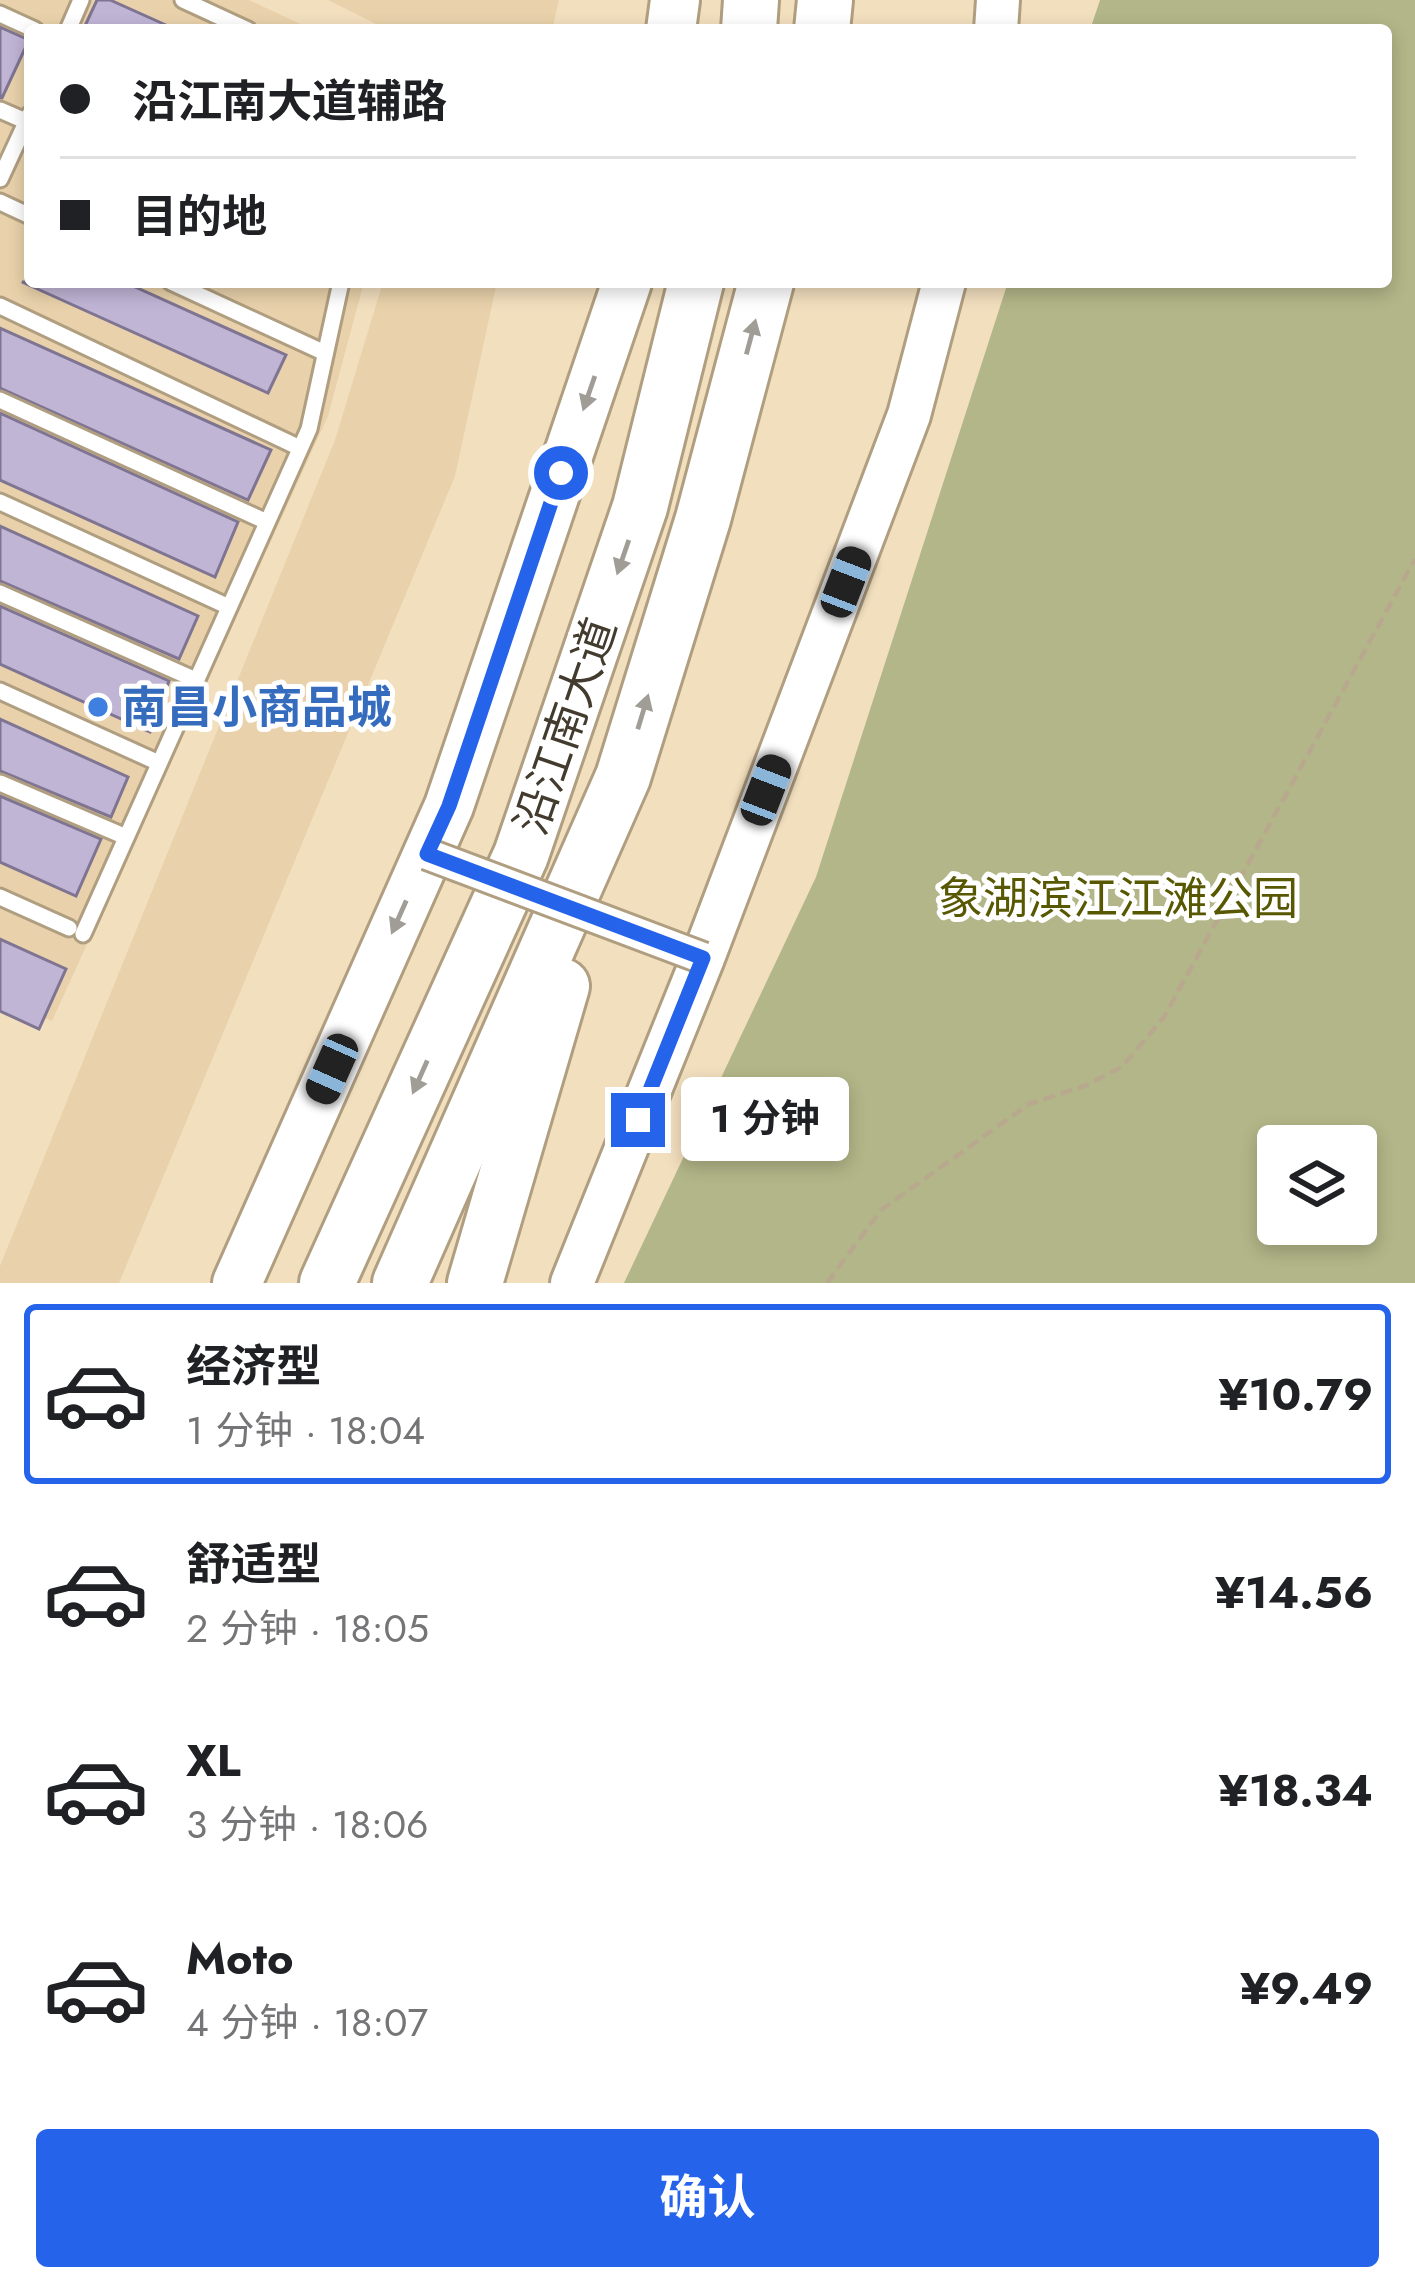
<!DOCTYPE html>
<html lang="zh">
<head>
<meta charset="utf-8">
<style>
	:root { --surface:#fff; --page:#f2f2f2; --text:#202124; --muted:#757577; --line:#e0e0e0; --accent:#2563eb }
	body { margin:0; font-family:Jost,"Noto Sans SC",sans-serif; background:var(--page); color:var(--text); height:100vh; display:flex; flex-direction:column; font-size:45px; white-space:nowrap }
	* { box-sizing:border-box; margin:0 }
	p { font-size:39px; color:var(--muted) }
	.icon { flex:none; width:66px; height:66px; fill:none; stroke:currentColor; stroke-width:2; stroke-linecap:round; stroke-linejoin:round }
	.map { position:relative; height:1283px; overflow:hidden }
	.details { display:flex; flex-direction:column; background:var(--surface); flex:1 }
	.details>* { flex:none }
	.top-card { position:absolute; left:24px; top:24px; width:1368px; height:264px; border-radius:12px; box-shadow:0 6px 18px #0003; display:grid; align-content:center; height:264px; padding:0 36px; background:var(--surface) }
	.tools { position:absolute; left:1257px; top:1125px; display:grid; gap:24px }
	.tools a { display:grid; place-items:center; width:120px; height:120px; border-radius:12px; background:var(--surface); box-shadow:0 6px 18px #0003; font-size:60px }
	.end { position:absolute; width:54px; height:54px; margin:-27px; border:15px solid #2563eb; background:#fff; box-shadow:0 0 0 6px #fff }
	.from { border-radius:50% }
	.bubble { position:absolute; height:84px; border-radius:12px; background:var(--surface); box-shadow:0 6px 18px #0003; font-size:39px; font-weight:700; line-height:84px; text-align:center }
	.car { position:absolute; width:36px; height:72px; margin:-36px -18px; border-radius:15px; box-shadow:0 0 9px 3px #0007; background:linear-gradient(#222 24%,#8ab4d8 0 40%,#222 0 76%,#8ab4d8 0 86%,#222 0) }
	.top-card b { display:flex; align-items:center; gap:42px; height:114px; font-size:45px }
	.top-card b+b { border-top:3px solid var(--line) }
	.top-card i { width:30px; height:30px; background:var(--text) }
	ul { padding:21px 0 0; list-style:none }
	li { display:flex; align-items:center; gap:36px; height:180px; margin:0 24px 18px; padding:0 12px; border:6px solid transparent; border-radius:12px }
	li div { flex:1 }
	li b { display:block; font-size:45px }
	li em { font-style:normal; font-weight:700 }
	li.current { border-color:var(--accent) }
	li>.icon { width:108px; height:108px; stroke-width:1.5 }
	.cta { display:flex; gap:24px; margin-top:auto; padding:24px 36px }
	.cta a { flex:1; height:138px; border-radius:12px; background:var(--accent); color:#fff; font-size:48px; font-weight:700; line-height:138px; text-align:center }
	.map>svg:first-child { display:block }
	.built { fill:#e9d2ab }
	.green { fill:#b3b688; fill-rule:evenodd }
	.building { fill:#c0b5d5; stroke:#7f7492; stroke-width:3 }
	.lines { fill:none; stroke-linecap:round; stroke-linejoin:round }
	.lane-casing { stroke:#b09e80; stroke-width:21 }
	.secondary-casing { stroke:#b09e80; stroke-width:48 }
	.primary-casing { stroke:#b09e80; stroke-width:54 }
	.highway-casing { stroke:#b09e80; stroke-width:60 }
	.path { stroke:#b8a98e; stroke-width:4.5; stroke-dasharray:12 6; stroke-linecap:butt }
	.lane { stroke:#fff; stroke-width:15 }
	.secondary { stroke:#fff; stroke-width:42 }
	.primary { stroke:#fff; stroke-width:48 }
	.highway { stroke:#fff; stroke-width:54 }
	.street-bridge-casing { stroke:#b09e80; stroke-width:36; stroke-linecap:butt }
	.street-bridge { stroke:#fff; stroke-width:30 }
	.oneway { fill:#a09d96 }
	.route { stroke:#2563eb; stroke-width:15 }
	.shop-dot { fill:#3f7fe0; stroke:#fff; stroke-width:4.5 }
	.labels { text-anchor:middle; stroke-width:10; stroke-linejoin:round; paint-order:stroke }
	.shop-label { font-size:45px; font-weight:bold; fill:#366cbe; stroke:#fff; text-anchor:start }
	.street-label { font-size:45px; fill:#423b2e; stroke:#fff }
	.park-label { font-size:45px; fill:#585802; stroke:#fff }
</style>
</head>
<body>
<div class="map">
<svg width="1415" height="1283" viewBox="0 0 1415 1283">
	<rect width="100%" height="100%" fill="#f2dfbe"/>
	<g class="built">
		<path d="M0,0h249l64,30h-283v252h334l-36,134 -276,605 -52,-23z"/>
		<path d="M328,0h231l-7,30h-164z"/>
		<path d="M383,282h114l-42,194 -336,807h-119v-17l335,-826z"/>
	</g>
	<path class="green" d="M1100,0h315v1283h-791l192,-406 192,-595h378v-252h-296zM1278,1146h78v78h-78z"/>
	<g class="building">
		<path d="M97,0h13l67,30h-94z"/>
		<path d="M0,27l29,13 -27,58h-2z"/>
		<path d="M22,282h102l162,73 -18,38z"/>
		<path d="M0,328l271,122 -23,50 -248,-112z"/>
		<path d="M0,413l238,109 -23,55 -215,-97z"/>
		<path d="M0,526l198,90 -19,43 -179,-78z"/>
		<path d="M0,606l169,75 -19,51 -150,-68z"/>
		<path d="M0,719l128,58 -17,40 -111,-46z"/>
		<path d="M0,796l101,43 -25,57 -76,-34z"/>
		<path d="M0,939l66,30 -27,60 -39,-18z"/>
	</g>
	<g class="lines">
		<defs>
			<g id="lane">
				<path d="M183,0l65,30"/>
				<path d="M0,14l35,16"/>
				<path d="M68,30l13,-30"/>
				<path d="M0,110l30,13"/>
				<path d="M0,179l30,-65"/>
				<path d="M0,202l30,14"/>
				<path d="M171,282l154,71"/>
				<path d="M0,306l300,142"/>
				<path d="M0,400l267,122"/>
				<path d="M0,502l229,105"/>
				<path d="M0,593l196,87"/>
				<path d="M0,691l159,72"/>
				<path d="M0,783l126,54"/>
				<path d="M0,897l69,31"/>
				<path d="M83,934l226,-505 32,-147"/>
			</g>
			<g id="secondary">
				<path d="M996,30l2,-30"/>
				<path d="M572,1283l131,-325 206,-543 35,-133"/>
			</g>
			<g id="primary">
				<path d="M671,30l4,-30"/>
				<path d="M237,1283l212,-477 178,-524"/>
			</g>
			<g id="highway">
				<path d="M749,30l2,-30"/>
				<path d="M822,30l3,-30"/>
				<path d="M327,1283l194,-428 119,-348 56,-225"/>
				<path d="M400,1283l223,-506 80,-258 63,-237"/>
				<path d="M475,1283l87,-297"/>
			</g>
		</defs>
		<use href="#lane" class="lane-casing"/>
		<use href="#secondary" class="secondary-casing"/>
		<use href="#primary" class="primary-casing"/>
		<use href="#highway" class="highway-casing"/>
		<path class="path" d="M827,1283l54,-73 148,-106 58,-19 35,-18 42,-50 251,-458"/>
		<use href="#lane" class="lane"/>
		<use href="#secondary" class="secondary"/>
		<use href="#primary" class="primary"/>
		<use href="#highway" class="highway"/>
		<defs>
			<path id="street-bridge" d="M427,854l276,104"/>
		</defs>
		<use href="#street-bridge" class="street-bridge-casing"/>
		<use href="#street-bridge" class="street-bridge"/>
	</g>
	<defs><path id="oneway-solid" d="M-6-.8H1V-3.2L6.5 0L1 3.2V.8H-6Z" transform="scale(3)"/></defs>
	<g class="oneway">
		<use href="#oneway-solid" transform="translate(751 337) rotate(-75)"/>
		<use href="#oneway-solid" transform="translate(589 393) rotate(109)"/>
		<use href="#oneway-solid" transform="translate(623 557) rotate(109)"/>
		<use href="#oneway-solid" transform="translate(643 712) rotate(-73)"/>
		<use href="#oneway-solid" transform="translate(399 917) rotate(114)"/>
		<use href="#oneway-solid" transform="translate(420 1077) rotate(114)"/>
	</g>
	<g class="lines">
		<path class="route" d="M561,473l-112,333 -22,48 276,104 -65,162"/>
	</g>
	<circle class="shop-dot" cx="98" cy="707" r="12"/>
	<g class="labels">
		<g class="shop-label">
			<text x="122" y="723">南昌小商品城</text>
		</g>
		<g class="street-label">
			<text transform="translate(565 726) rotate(-71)" y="16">沿江南大道</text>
		</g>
		<g class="park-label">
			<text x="1118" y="914">象湖滨江江滩公园</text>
		</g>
	</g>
</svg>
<div class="tools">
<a><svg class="icon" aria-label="layers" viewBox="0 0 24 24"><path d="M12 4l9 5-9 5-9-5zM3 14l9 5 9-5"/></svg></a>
</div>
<i class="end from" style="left:561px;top:473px"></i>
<i class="end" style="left:638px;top:1120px"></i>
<div class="bubble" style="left:681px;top:1077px;width:168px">1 分钟</div>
<i class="car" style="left:846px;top:582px;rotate:21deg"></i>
<i class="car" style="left:766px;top:790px;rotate:21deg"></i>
<i class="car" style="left:332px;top:1069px;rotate:204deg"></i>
<div class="top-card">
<b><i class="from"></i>沿江南大道辅路</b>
<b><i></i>目的地</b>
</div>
</div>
<section class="details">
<ul>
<li class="current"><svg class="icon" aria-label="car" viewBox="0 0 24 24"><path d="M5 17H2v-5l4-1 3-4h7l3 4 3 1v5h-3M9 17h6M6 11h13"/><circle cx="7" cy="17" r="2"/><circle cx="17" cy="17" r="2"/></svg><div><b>经济型</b><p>1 分钟 · 18:04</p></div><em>¥10.79</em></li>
<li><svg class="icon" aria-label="car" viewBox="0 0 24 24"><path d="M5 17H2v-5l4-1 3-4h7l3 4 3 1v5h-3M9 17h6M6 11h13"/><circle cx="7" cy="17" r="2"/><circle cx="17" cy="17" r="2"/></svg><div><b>舒适型</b><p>2 分钟 · 18:05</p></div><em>¥14.56</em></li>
<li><svg class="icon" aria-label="car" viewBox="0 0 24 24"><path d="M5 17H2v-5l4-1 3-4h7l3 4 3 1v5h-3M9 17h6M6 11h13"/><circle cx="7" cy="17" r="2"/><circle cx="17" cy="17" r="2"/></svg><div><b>XL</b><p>3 分钟 · 18:06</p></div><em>¥18.34</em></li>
<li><svg class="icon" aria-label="car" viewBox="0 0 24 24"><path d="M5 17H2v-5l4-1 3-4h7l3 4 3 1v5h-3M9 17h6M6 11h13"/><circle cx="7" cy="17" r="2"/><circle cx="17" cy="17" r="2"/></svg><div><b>Moto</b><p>4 分钟 · 18:07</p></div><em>¥9.49</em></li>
</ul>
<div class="cta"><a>确认</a></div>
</section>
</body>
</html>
